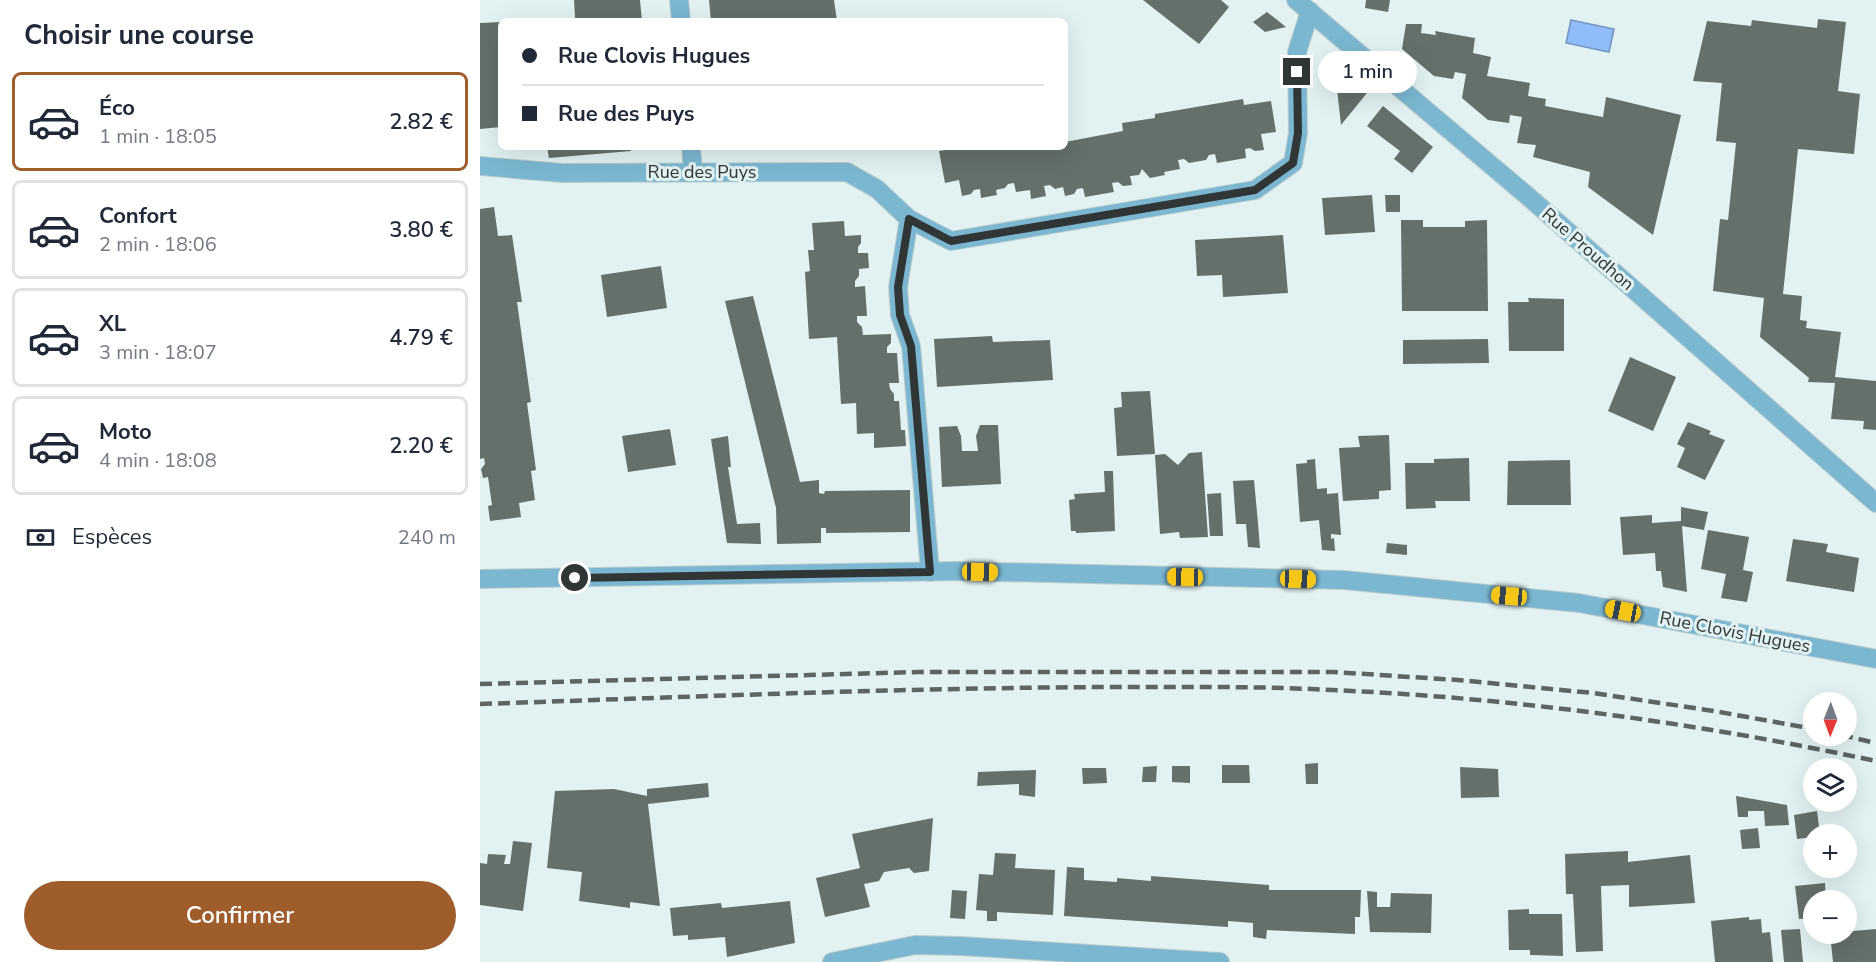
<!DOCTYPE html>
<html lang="fr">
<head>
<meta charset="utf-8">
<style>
	:root { --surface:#fff; --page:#f2f2f3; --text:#1f2937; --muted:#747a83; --line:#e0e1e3; --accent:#a05d2c }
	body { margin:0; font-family:"Nunito Sans",sans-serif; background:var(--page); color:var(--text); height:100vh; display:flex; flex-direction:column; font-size:22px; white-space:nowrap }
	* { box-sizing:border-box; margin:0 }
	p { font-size:20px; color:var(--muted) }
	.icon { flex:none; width:33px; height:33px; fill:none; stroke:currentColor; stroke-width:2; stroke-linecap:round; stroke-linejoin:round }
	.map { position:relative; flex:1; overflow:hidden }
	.sheet { display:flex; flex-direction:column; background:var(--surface); width:480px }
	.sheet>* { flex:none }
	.hud { position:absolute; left:18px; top:18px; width:570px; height:132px; border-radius:9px; box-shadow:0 6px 24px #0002; display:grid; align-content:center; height:132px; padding:0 24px; background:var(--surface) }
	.needle { width:39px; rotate:181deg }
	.tools { position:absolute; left:1323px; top:692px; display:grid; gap:12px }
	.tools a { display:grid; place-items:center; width:54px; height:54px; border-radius:50%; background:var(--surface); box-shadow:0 6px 24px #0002; font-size:30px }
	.end { position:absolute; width:27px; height:27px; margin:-14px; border:8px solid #303636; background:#fff; box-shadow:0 0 0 3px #fff }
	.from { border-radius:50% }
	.bubble { position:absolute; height:42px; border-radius:21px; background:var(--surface); box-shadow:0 6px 24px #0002; font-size:20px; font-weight:600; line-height:42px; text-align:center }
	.car { position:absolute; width:18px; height:36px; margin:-18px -9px; border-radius:8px; box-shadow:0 0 4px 2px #0007; background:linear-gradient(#f5c518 24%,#345 0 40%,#f5c518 0 76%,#345 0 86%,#f5c518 0) }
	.hud b { display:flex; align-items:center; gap:21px; height:57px; font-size:22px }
	.hud b+b { border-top:2px solid var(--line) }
	.hud i { width:15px; height:15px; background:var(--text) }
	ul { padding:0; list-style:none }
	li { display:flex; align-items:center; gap:18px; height:99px; margin:0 12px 9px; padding:0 12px; border:3px solid var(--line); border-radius:9px }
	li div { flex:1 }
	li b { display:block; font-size:22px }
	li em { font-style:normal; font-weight:600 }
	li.active { border-color:var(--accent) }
	li>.icon { width:54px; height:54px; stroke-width:1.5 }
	h2 { padding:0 24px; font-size:27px; line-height:72px }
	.pay { display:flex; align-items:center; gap:15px; height:66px; padding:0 24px; font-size:22px }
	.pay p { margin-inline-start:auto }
	.cta { display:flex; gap:12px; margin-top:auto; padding:12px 24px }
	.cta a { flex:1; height:69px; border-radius:36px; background:var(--accent); color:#fff; font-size:24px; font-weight:600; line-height:69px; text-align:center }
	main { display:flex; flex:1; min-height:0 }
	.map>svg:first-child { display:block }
	.water { fill:#90bcfb; stroke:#7394c0; stroke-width:1.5 }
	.building { fill:#64706b }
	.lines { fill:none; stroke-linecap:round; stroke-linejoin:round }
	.street-casing { stroke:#becccc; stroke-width:20 }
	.street { stroke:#7bb7d1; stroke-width:18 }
	.rail { stroke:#5c6464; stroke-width:4.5; stroke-dasharray:12 6; stroke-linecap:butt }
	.route { stroke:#303636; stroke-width:8 }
	.labels { text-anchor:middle; stroke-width:6; stroke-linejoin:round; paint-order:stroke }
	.street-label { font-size:18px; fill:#303636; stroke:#e2f2f2 }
</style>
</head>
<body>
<main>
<section class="sheet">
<h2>Choisir une course</h2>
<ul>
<li class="active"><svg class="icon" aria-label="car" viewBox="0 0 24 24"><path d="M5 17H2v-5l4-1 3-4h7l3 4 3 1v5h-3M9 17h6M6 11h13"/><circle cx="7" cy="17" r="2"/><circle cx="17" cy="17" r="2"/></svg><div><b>Éco</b><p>1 min · 18:05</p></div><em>2.82 €</em></li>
<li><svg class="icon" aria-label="car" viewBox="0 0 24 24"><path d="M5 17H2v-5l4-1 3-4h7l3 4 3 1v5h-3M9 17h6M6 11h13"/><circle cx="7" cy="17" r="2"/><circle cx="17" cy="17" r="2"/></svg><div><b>Confort</b><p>2 min · 18:06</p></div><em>3.80 €</em></li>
<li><svg class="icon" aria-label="car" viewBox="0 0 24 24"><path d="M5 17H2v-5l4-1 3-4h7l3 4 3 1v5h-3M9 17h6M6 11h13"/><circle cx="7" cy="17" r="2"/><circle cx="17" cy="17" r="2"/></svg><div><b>XL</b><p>3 min · 18:07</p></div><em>4.79 €</em></li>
<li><svg class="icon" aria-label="car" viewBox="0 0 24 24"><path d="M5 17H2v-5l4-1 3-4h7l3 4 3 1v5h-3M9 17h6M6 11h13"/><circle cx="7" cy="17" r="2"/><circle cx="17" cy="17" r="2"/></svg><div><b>Moto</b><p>4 min · 18:08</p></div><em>2.20 €</em></li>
</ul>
<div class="pay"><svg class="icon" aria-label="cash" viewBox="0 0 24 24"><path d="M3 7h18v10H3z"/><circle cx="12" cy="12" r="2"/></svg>Espèces<p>240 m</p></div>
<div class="cta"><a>Confirmer</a></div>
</section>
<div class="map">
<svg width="1396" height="962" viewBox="0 0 1396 962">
	<rect width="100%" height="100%" fill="#e2f2f2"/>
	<path class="water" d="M1091,20l43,9 -5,23 -43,-9z"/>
	<g class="building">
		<path d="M94,0h66l2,21h-64v-3h-3z"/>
		<path d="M229,0h125l3,21h-126z"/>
		<path d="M663,0h78l8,7 -30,37z"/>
		<path d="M886,0h24l-2,12 -23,-4z"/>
		<path d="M787,12l19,15 -21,5 -12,-10z"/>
		<path d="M1338,19l28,3 -8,69 22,3 -6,60 -56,-5 -15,145 19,2 -2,24 7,1 -1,7 35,4 -6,45 41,4v49l-13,-1 1,-8 -33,-2 4,-36 -27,-1 1,-4 -49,-41 4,-39 -51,-7 7,-72 8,1 8,-77 -20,-2 6,-58 -29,-2 14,-60 44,5 1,-6 65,8z"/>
		<path d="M21,22v105l-21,2v-106z"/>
		<path d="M926,24h16l-1,9 15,2 -1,-4 40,7 -2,15 18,4 -4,19 43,7 -2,13 18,3 -1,7 58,11 3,-20 75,18 -28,120 -65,-48 2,-15 -57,-15 3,-12 -19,-2 5,-26 -12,-2 -1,8 -21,-3 -26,-22 4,-24 -11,-2 -2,7 -19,-3 -32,-27z"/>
		<path d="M862,72l25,21 -26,32 -5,-45z"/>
		<path d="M763,99l1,6 27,-4 5,31 -15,2 3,16 -9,1 -5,-3 -5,1 1,9 -29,5 -2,-9 -6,1 -3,5 -17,3 -5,-4 -6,1 2,9 -16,3 1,3 -15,3 -8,-9 -3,6 -9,1 2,9 -9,1 -5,-4 -6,1 2,9 -29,5 -2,-9 -6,1 -3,5 -9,2 -2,-9 -8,2 -5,-4 -6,1 2,10 -15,3 -1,-9 -14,2 -2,-9 -6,1 -3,4 -9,2 1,5 -16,3 -1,-9 -6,1 -3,4 -9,2 -3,-16 -14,3 -6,-32 24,-4h102v-5l58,-11 -1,-8 33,-5v-4z"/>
		<path d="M903,106l50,41 -21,26 -18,-14 6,-8 -33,-25z"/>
		<path d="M67,147h83l1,4 -82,7z"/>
		<path d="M892,195l3,37 -50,3 -3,-37z"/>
		<path d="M905,195h15v17h-14z"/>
		<path d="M14,207l4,29 14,-1 10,67h-5l14,100 -4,1 9,67 -5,1 4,29 -16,3 2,14 -31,4 -2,-15 4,-1 -4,-28 -5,1 -2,-9 4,-5 -1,-6 -4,1v-250z"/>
		<path d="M921,220h22v7h42v-6l22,-1 1,91h-86z"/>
		<path d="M364,221l1,15 16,-1v8l-3,4v6h10l1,15 -10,1v7l-4,5v6l10,-1 2,30h-10v6l5,5 1,8 28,-1v9l-4,4v6h10l2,30h-10l1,6 4,5v7h5l2,29h4l1,16 -32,2v-15l-17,1 -1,-31 -15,1 -4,-67 -28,2 -4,-67 5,-1 -2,-21h6l-2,-27z"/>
		<path d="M803,235l5,58 -65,4 -1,-22 -25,1 -2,-36z"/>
		<path d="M181,266l6,42 -60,9 -6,-42z"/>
		<path d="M273,296l47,186 19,-2v13l5,1 1,-3 85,-1v42l-84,1v-5h-5v15l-44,1 -1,-36 -51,-207z"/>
		<path d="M1048,298l36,1v52h-55l-1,-49h21z"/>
		<path d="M512,336l1,6 57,-2 3,40 -116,7 -3,-48z"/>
		<path d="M1008,339l1,24 -86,1v-24z"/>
		<path d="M1150,357l46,20 -23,54 -45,-20z"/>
		<path d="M670,391l5,63 -38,2 -3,-48 8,-1 -1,-15z"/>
		<path d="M1208,422l23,9 -2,3 16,6 -20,40 -28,-13 8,-19 -8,-4z"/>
		<path d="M500,425h18l3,59 -59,3 -3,-60 18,-1 4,10 1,15h16l-2,-15z"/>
		<path d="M190,429l6,36 -48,7 -6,-36z"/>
		<path d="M909,435l2,55 -12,1v8l-36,2 -4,-53 21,-1 -2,-11z"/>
		<path d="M248,436l3,31h-3l9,57 23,-1 1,21 -34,-1 -16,-104z"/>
		<path d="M722,452l6,85 -28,1 -1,-6 -19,2 -5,-79 10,-1 13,11 11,-12z"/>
		<path d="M989,458l1,43h-35l1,7 -30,1 -1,-46h29v-4z"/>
		<path d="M835,459l2,30 10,-1v6l11,-1 3,42 -10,-1v5l3,-1 1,13 -13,-1 -3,-30 -19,2 -4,-58 11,-1v-3z"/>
		<path d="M1090,460l1,45h-64l1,-44z"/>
		<path d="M624,471h9l2,60 -39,2v-2h-5l-2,-31 6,-1 -1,-5 31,-2z"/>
		<path d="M774,480l4,43 2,25 -12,-1 -2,-23h-10l-3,-43z"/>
		<path d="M741,493l2,43h-13l-3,-42z"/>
		<path d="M1201,507l27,5 -4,18 -22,-4 5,66 -24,-5 -2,-16h-5l-1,-18 -32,2 -3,-38 32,-2v8l29,-2z"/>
		<path d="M1228,530l41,7 -6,33 10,2 -6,30 -26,-4 5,-24 -25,-5z"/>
		<path d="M1313,539l35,5 -2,8 33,6 -5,34 -68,-11z"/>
		<path d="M907,543l20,2v10l-21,-2z"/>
		<path d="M838,763v21h-12l-1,-20z"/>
		<path d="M742,765h27l1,18h-28z"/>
		<path d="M677,766l-1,16h-14l1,-15z"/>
		<path d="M692,766h18v17l-18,-1z"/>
		<path d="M980,767l38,2 1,28 -38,1z"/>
		<path d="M602,768h24l1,15 -24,1z"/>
		<path d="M556,770l-1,27 -16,-2v-11l-42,2 1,-14z"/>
		<path d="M228,783l1,14 -61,7 12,102 -30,-4v6l-51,-7 3,-29 -35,-4 8,-77 59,-2 33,7v-7z"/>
		<path d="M1256,796l51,9 2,20 -24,1 -1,-15h-16v6h-10z"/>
		<path d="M1337,811l3,23h-6v3l-17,2 -3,-24z"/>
		<path d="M453,818l-4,53 -15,2 -5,-5 -25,4 -5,9 -15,3 6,23 -45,10 -9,-39 44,-10 -8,-34z"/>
		<path d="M1278,828l2,20 -18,1 -2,-19z"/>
		<path d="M33,841l19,2 -9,68 -43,-6v-42l7,1 1,-10 18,1 -2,9h6z"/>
		<path d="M1148,851v11l62,-7 5,48 -66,4v-22l-28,1 2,65 -27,1 -3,-58h-7l-1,-40z"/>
		<path d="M515,853l21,1 -1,14 40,2 -2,45 -56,-3v9h-10v-10l-11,-1 3,-36 14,1z"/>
		<path d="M587,867l17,1v12l33,2v-4l34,3v-5l118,9v5h92l-1,27h-5v17l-88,-4 -1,9 -13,-2v-14l-25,-2v6l-164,-11z"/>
		<path d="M1345,883l1,17h-12v18l-15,1 -4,-33z"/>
		<path d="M472,890l15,1 -2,28 -15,-1z"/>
		<path d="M887,891l10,1v15h13l1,-14 41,1 -1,39 -61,-1z"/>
		<path d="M310,901l5,42 -68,14 -2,-20 -37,3v-5l-15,1 -3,-28 51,-5 1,5z"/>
		<path d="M1049,909v5h33l1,42 -33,-1v-5h-21l-1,-40z"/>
		<path d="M1269,917v3l12,-1 1,14 8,-1 3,30h-58l-4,-41z"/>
		<path d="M1320,929l3,33h-19l-3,-32z"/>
		<path d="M1396,929v33h-43l-3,-29z"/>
	</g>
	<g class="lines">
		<defs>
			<g id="street">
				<path d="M199,0l2,21"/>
				<path d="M816,0l235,199 345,304"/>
				<path d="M211,147l2,25"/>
				<path d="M0,166l82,7 285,-1 30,17 32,30 42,22 304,-51 38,-27 5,-30 -1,-81 13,-41"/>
				<path d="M429,219l-11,68 2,28 11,31 19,226"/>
				<path d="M0,579l477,-8 387,9 235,23 297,56"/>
				<path d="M352,962l83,-17 45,1 260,16"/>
			</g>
		</defs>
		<use href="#street" class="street-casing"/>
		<use href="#street" class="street"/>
		<g class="rail">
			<path d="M0,684l438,-12h415l125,8 135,13 121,18 100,18"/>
			<path d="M0,704c209,-7 418,-16 627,-17 75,0 150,-1 225,3 183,8 365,33 544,71"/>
			<path d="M1361,735l35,8"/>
		</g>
	</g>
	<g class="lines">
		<path class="route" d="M95,578l355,-6 -19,-226 -11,-31 -2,-28 11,-68 42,22 304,-51 38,-27 5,-30 -1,-61"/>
	</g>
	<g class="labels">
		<g class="street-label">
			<text x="222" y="178">Rue des Puys</text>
			<text transform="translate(1108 249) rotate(41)" y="6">Rue Proudhon</text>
			<text transform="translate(1255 632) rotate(11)" y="6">Rue Clovis Hugues</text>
		</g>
	</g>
</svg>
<div class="tools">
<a><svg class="needle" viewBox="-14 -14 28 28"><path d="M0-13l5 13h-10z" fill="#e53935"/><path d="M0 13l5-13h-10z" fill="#747a83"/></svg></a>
<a><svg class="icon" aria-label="layers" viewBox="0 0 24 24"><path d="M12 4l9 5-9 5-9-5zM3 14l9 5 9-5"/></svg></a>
<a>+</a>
<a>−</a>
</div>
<i class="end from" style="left:95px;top:578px"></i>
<i class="end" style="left:817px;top:72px"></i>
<div class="bubble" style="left:838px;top:51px;width:99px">1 min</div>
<i class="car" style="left:500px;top:572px;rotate:91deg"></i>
<i class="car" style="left:705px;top:577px;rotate:271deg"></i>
<i class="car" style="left:818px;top:579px;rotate:92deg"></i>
<i class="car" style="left:1029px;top:596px;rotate:275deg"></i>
<i class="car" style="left:1143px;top:611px;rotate:281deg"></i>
<div class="hud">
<b><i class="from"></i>Rue Clovis Hugues</b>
<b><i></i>Rue des Puys</b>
</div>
</div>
</main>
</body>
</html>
